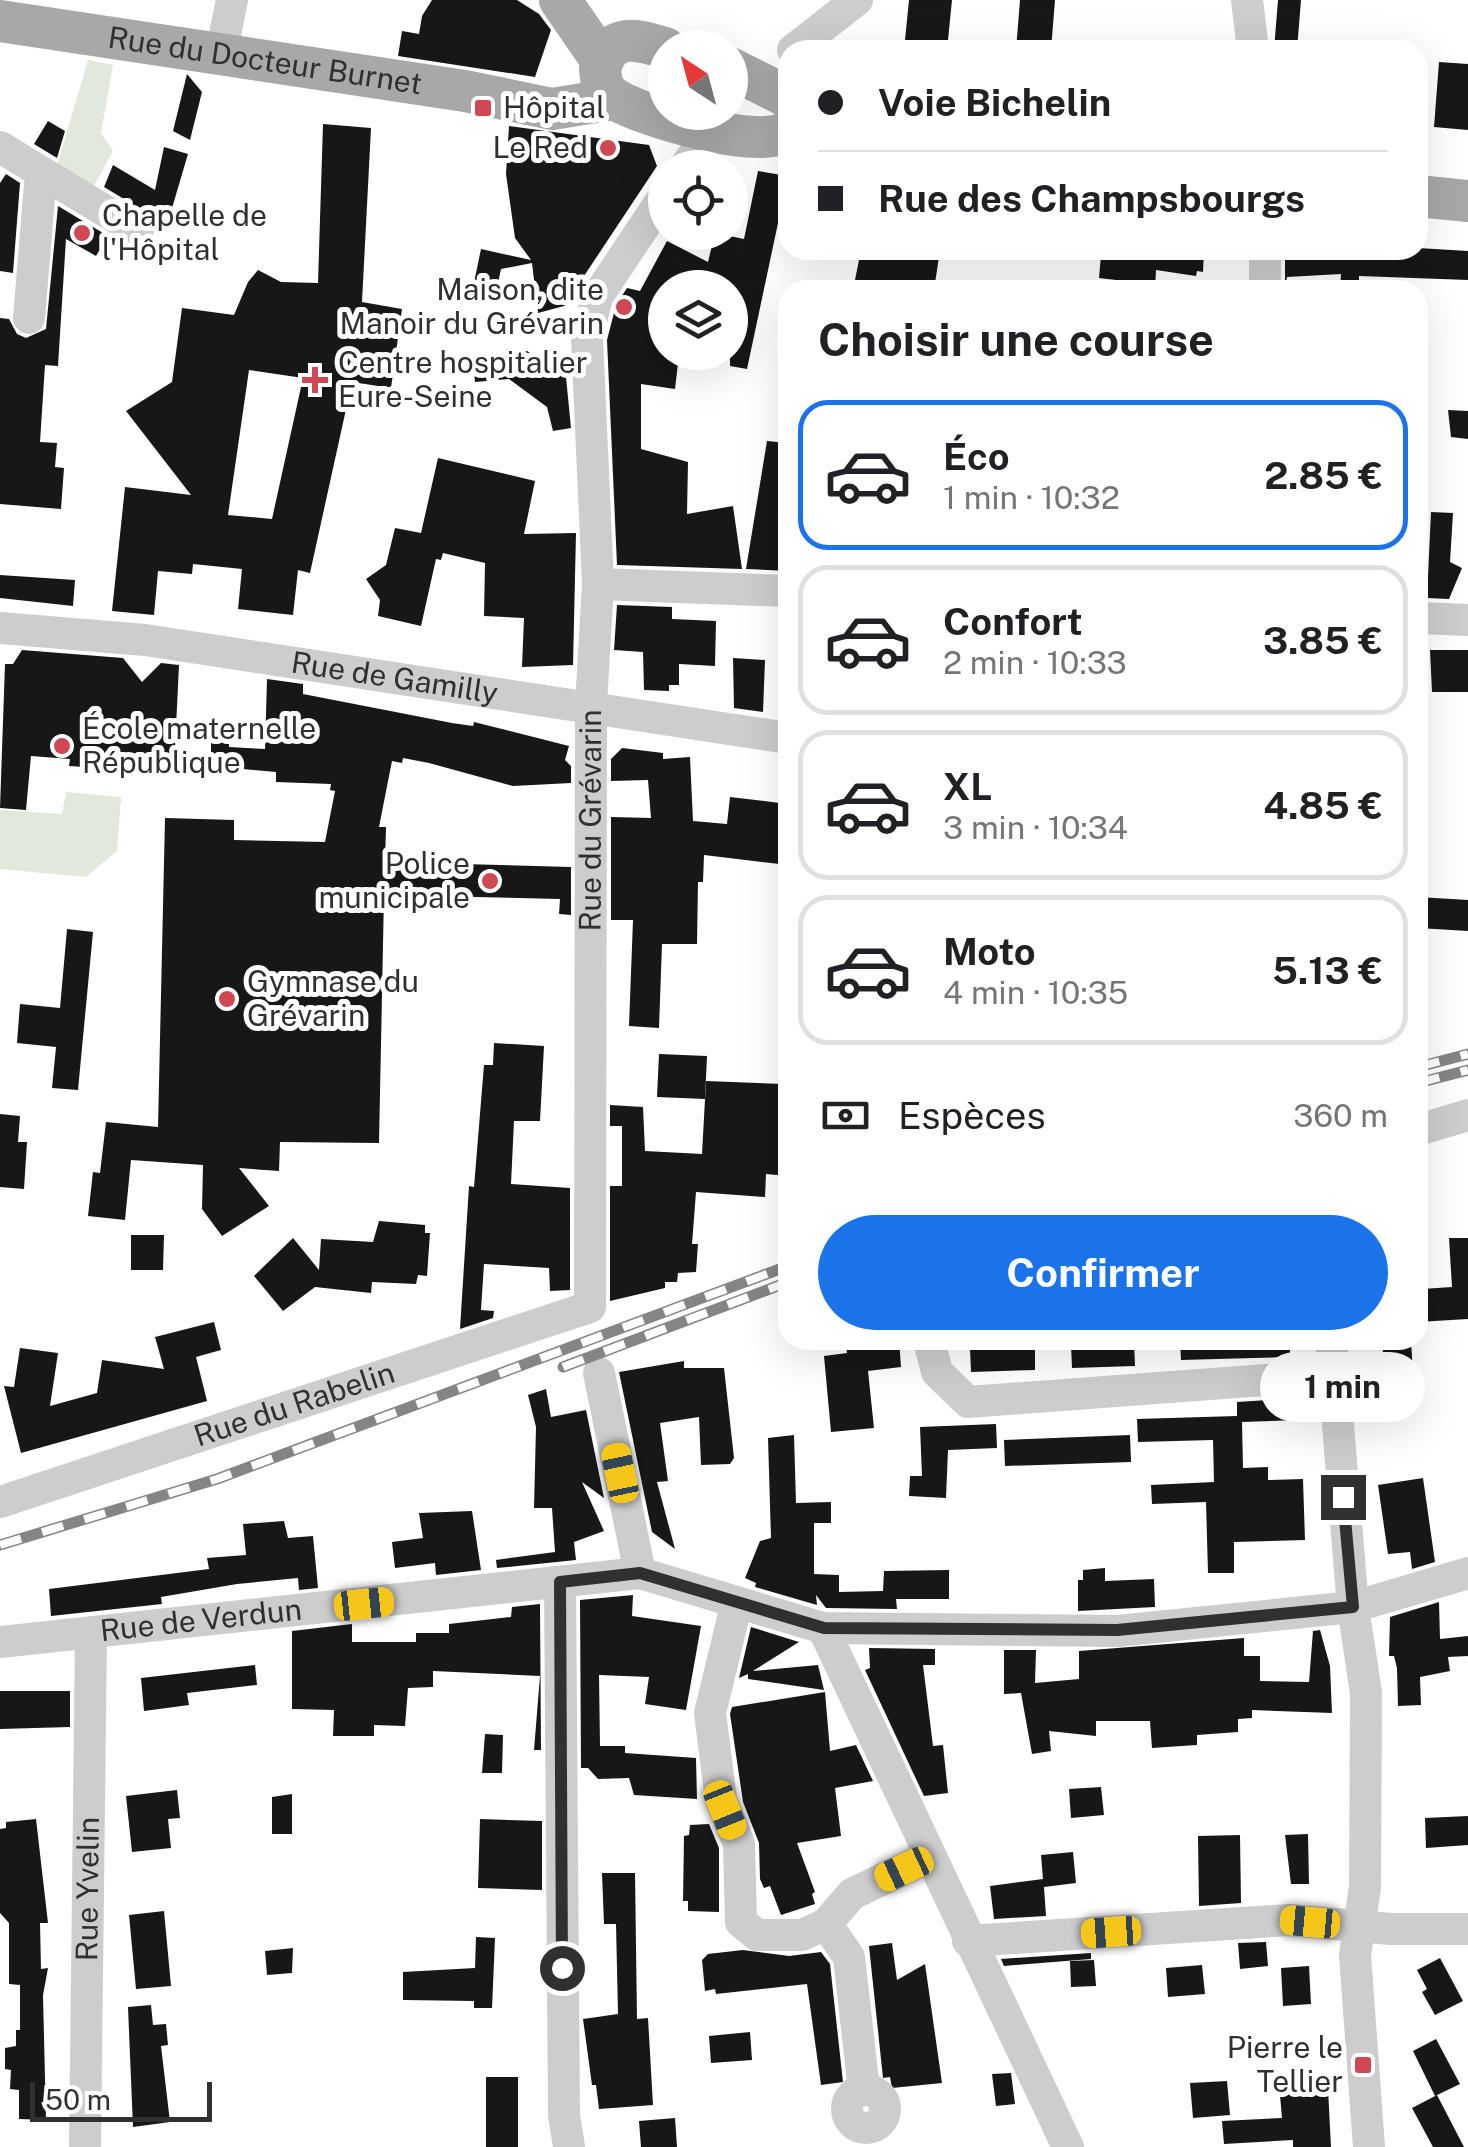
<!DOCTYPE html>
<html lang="fr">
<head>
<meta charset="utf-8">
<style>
	:root { --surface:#fff; --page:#f2f2f2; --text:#202124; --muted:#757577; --line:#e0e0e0; --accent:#1a73e8 }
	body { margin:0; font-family:"Public Sans",sans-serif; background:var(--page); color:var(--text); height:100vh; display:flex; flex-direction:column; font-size:38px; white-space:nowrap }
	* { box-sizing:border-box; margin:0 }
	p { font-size:32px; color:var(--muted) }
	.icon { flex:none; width:55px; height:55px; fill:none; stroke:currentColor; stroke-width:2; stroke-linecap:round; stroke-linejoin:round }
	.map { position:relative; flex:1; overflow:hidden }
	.panel { position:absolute; left:778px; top:280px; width:650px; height:1070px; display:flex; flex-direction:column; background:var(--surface); border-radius:30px; box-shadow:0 10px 40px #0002 }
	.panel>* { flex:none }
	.banner { position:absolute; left:778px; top:40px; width:650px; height:220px; border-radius:30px; box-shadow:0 10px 40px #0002; display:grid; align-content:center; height:220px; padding:0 40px; background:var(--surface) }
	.needle { width:65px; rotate:324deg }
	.controls { position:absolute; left:648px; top:30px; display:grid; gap:20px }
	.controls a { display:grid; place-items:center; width:100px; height:100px; border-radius:50%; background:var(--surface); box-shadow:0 10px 40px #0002; font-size:50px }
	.scale { position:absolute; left:30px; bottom:25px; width:182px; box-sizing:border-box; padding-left:10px; border:5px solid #303030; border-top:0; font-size:28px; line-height:35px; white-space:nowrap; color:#303030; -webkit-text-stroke:8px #fff; paint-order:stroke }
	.end { position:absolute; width:45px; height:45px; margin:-22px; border:12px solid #303030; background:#fff; box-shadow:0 0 0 5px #fff }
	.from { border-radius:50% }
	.bubble { position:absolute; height:70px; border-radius:35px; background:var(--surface); box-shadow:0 10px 40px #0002; font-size:32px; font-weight:700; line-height:70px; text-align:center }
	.car { position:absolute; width:30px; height:60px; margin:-30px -15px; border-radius:12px; box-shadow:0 0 8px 2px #0007; background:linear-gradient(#f5c518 24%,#345 0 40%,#f5c518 0 76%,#345 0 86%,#f5c518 0) }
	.banner b { display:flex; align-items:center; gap:35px; height:95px; font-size:38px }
	.banner b+b { border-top:2px solid var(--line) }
	.banner i { width:25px; height:25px; background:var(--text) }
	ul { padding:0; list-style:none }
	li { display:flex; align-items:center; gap:30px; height:150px; margin:0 20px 15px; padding:0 20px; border:5px solid var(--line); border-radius:30px }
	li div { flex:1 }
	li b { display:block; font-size:38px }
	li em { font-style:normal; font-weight:700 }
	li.active { border-color:var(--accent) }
	li>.icon { width:90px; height:90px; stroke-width:1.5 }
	h2 { padding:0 40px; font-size:45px; line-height:120px }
	.pay { display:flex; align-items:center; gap:25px; height:110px; padding:0 40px; font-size:38px }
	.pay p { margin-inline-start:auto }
	.action { display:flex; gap:20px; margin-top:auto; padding:20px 40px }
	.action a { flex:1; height:115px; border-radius:60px; background:var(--accent); color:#fff; font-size:40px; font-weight:700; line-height:115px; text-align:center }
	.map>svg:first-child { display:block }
	.green { fill:#e3e8dc }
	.building { fill:#171717; fill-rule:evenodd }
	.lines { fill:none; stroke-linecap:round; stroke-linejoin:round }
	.minor { stroke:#cdcdcd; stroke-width:32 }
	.major { stroke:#a8a8a8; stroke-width:42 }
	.rail-casing { stroke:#858585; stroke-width:11 }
	.rail { stroke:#fff; stroke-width:8; stroke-dasharray:22; stroke-linecap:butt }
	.route { stroke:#303030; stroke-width:12 }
	.poi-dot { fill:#d14855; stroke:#fff; stroke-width:4 }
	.labels { text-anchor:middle; stroke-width:10; stroke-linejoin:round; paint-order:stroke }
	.street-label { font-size:30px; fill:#303030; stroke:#fff }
	.poi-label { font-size:30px; fill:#303030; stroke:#fff; text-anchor:start }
</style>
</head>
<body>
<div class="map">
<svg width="1468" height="2147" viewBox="0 0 1468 2147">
	<rect width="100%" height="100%" fill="#fff"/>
	<g class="green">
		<path d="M88,60l25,5 -12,68 12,18 -20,37 -36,-22z"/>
		<path d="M66,792l55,5 -4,54 -31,26 -86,-8v-59l62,4z"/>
	</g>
	<g class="building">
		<path d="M432,0h85l22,14 12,16 -16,47 -137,-21 4,-25 17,3 3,-18z"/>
		<path d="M909,0h43l-5,50h-43z"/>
		<path d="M1020,0h35l-4,50h-35z"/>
		<path d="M1278,0h23l-4,50h-23z"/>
		<path d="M1439,62l29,2v66l-34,-3z"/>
		<path d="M187,74l15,18 -12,48 -17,-9z"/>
		<path d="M48,121l17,10 -8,27 -23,-14z"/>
		<path d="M323,124l48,4 -9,174 40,7 -11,79 -39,-6 -42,191 -12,-3 -5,45 -55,-6 4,-40 -49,-5 -1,10 -34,-3 -4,44 -42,-4 13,-124 66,8 -65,-84 46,-29 10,-74 52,7 14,-33 10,-12 23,12 37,1zM249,370l54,8 -31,141 -44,-4z"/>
		<path d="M509,126l140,19 8,21 -77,116 -3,14 -13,10 -26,7 -6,-50 -31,6 -7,33 -23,-5 10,-48 50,11 -16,-22 -9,-64z"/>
		<path d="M164,147l24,7 -21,71 -63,-38 9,-22 42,25z"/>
		<path d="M758,171l30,5 -41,193 -17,-3v-78h-65v65l14,2 -4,34 -34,-5v65l47,13 -1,52 46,-8 9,63 -125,-4 -10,-225 9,-35 11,-17 13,3 27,-50 41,21 7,-29 29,6z"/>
		<path d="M6,174l14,9 -7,90 -13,-2v-88z"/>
		<path d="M58,206l50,30 -12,20 -30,-17 -8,127 -13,-1 -5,77 17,1 -2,24 9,1 -3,41 -61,-5v-186l9,1 8,15 9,4 20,-9z"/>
		<path d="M1418,248l50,3v29l-109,-4v14h-19l1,-16 -54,3 -2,13v-33h56v-7z"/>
		<path d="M861,250h79l-6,40h-81z"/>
		<path d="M1156,250h48l-1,22 -6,-1 -1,5 -40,-6 -1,20 -40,-2 1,-8 -17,-2 2,-23 55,4z"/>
		<path d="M527,351l39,26 5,51 -18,3 -6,-24 -38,-28 -34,3 -2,-26z"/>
		<path d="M1448,410l20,1v28l-17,-2z"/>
		<path d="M767,441l21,2v128l-42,-2z"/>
		<path d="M438,458l97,23 -11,53 52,-1 -3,132 -51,2 2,-49 -40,-2 1,-53 -42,-10 -2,7 -5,-1 -15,67 -43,-10 2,-16 -14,-21 20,-14 9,-37 26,5z"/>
		<path d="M1431,512l22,1 -3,49 12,6 -13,31 -22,-1z"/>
		<path d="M0,575l75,5 -2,26 -73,-8z"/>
		<path d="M617,605l55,2v12l44,2 -1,45 -36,-2v21h-10v6l-25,-1 -1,-38 -29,-2z"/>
		<path d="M22,650l101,8 19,24 19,-19 18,2 -5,104 -68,-7v6h-8l-29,-2 1,-7 -39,-3 -5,54 -26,-2 5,-144h8z"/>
		<path d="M1430,650h38v42h-36z"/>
		<path d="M733,658l32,2 -2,52 -29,-4z"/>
		<path d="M267,679l36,5v10l149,29 21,3 1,-4 95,24 -4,14 6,6v17l-58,3 -84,-23 -26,-5 -1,5 -10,-2 -13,66h7l-1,35 186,5v48l-12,-1 1,-15 -176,-4 -5,248 -99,-1 -1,29 -40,-3 30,38 -47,30 -20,-27 1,-44 -72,-5 -6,60 -37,-4 5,-44 7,1 6,-51 52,5 7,-309 69,2v20l91,2 10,-51 -5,-1 1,-6 -55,-2v-10l-65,-6v-41l18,1v21l36,2z"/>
		<path d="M622,748l41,5v6l27,-2 3,64 34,3 3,-27 58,7v61l-84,-10 -1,27h-5l-1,62h-35l-3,84 -30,-2 4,-106h-22v-103l40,1 -3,-38 -37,1v-22z"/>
		<path d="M1418,897l50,3v31l-50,-3z"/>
		<path d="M67,929l26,3 -15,158 -26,-2 4,-41 -39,-4 3,-39 40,4z"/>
		<path d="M494,1043l50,3 -4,75h-26l-3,63 59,4v102l-20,1 -1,-23 -65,-4 -3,46 13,1 -1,7 -33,11 9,-143 5,1 10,-122h9z"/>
		<path d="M659,1054l48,2 -2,43 -48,-2z"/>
		<path d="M706,1081l77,3 -4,73h9v19l-22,-2 -1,23 -69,-5 -4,52h6l-2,28 -18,1 -1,9h-12v6l-55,13v-115h12v-60h-12v-21l33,2 2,44 57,3z"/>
		<path d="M0,1114l20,2 -2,26h9l-3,47 -24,-2z"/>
		<path d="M379,1221l46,4v8h5l-3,43 -9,-1 -2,9 -44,-2 -1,11 -56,-6 -32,24 -29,-35 39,-38 26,32 2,-31 52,3z"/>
		<path d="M131,1235h33l-1,35h-32z"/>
		<path d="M1449,1238h19v81l-50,3v-29l4,-4 30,-2z"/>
		<path d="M214,1322l7,28 -25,7 11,44 -186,52 -17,-67 10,1 6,-39 38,5 -8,53 47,-13 5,-33 62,9 -9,-32z"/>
		<path d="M845,1340h54l2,27 -33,4 6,57 -43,4 -7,-76 23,-3z"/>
		<path d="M1180,1340h110v17l-109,3z"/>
		<path d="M1384,1340h27l3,52 -26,1 -2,-24h-5z"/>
		<path d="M1134,1341l1,25 -63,2 -1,-24z"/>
		<path d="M1035,1345v25l-64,2 -1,-24z"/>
		<path d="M684,1361v7h40l10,90 -4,6 -29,1 -2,-48 -39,6 8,58 -11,1 18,67 -23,-17 -33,-160z"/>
		<path d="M546,1389l5,28 35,-7 18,88 -22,-16 22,49 -30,11 2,18 -79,8 -1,-8 59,-8 -3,-44h-18l2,-81 -8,-32z"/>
		<path d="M1297,1398l1,22 -56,2 1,46 25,-1v13l35,-1 2,61 -71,2v31h-26l-2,-71 -54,2 -1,-19 63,-3 -1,-42 -75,2 -1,-23 100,-3v-14z"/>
		<path d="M996,1424l1,24 -49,2 -2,48 -37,-2 1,-20h12l-2,-49z"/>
		<path d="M794,1435l2,68 35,-1v21h-17v51l25,1v17l44,-1 1,-20 65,-1v29h-53l1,10 -71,-1 -10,-13 1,10 -62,-18 1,-4 -11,-5 15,-37 11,-3 -3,-100z"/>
		<path d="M1130,1435l1,27 -126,4 -1,-26z"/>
		<path d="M1423,1478l12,84 -23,7 -2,-17 -22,2 -10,-69z"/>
		<path d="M472,1511l9,59 -45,5 -1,-12 -40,5 -3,-26 31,-4 -4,-25z"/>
		<path d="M284,1521l4,17 25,-2 5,52 -19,2 -1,-12 -61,6 -76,13 1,7 -111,12 -2,-27 160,-20 -2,-11 39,-3 -3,-31z"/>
		<path d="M1105,1568v13l49,-2 1,28 -77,4v-31h5v-10z"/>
		<path d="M633,1595l-1,21 69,10 -15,84 -41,-6 4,-27 -50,-2 1,71h25v7l71,5 1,41 -63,-4 -5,-17 -31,1 -10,-11h-7l-1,-168z"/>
		<path d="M1439,1602l1,37 28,-3v20l-20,1 2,14 -30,6 1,28 -23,1 -1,-38 -3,-12h-5l1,-39z"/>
		<path d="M540,1604l1,146h-7l6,-74 -107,-5v16l-25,1 -3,38 -31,-1v11h-41l1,-26 -42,-1v-78l60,-7v18h64v-9h33v-9l62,-7 1,-10z"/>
		<path d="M751,1627l48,15 -46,29 65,-6 6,25 -76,-11v-5l-9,4z"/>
		<path d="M1320,1630l10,36 2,47 -80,-3v8l-14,1v13l-41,3v10l-45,3 -2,-27h-54v15l-47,-5 2,20 -19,3 -11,-61 -17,1v-44h32l-1,33 44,-4v-28l165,-13v18h16v25l49,1 4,-51z"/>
		<path d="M869,1648l66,1v16h-12l10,81 10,-1 5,48 -24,3 -59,-126 5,-2z"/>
		<path d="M255,1665l2,20 -70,8 2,12 -45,6 -3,-33z"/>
		<path d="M0,1691h70v36l-70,2z"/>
		<path d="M825,1692l5,59 26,-6 17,36 -38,7 6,48 -44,7 18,49 -3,2 3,10 -34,11 -11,-29 -6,2 -4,-9 -1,-36 -16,-41 -13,-88 2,-7z"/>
		<path d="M485,1734l18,1 -1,38h-20z"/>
		<path d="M1101,1787l3,28 -33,3 -2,-29z"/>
		<path d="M177,1790l3,28 -12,1 3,29 -39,4 -6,-56z"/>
		<path d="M292,1794v40h-20v-37z"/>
		<path d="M1468,1816v29l-42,3 -1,-30z"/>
		<path d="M36,1819l12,104h-8l1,46 7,-1 -5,27 3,125 -27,-1v-29l-9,-1 1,-19 -6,-1v-21l11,-2v-16h4v-45l-11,-1v-61l-9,-10v-84l6,-1v-6z"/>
		<path d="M480,1819l62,2v69l-64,-2z"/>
		<path d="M709,1824l10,24v64l-31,-1v-10h-5l1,-65 5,-1 1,-10z"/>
		<path d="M1308,1834l1,50h-18l-6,-49z"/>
		<path d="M1240,1835l1,68 -42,3 -1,-70z"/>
		<path d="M1073,1852l3,31 -32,4 2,29 -52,3 -4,-33 53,-7 -2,-24z"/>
		<path d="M602,1873h33l2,146 11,-1 5,87 -54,4 -3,-24h-4l-9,-66 35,-5 -2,-90h-12z"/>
		<path d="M164,1911l7,75 -35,3 -7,-74z"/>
		<path d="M476,1937l19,1 -3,70h-18v-7l-71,-1v-28l72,-4z"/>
		<path d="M1266,1942l2,24 -28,3 -2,-26z"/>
		<path d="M892,1943l5,37 28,-16 17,119 -50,5 -2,-11 -7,1 -14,-132z"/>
		<path d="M293,1948l-1,25 -25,2 -2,-24z"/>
		<path d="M743,1950l46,6 32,-4 9,12 13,118 -22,3 -14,-101 -91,10 -1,-5 -10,2 -3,-31 6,-6z"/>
		<path d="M1091,1953v6l-87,7 -3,-7z"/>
		<path d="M1440,1958l23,43 -28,14 -13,-23 5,-3 -10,-19z"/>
		<path d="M1094,1960l2,26 -25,1 -1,-26z"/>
		<path d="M1202,1965l3,29 -37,3 -2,-29z"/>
		<path d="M1309,1966l2,38 -28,2 -2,-38z"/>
		<path d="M151,2005l2,20 13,-1 2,21 -7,1 9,76 -37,5 -5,-120z"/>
		<path d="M750,2032l2,28 -41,3 -2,-27z"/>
		<path d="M1436,2039l24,45 -25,12 -22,-45z"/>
		<path d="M1011,2073l4,31 -19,2 -4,-32z"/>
		<rect x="486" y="2077" width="32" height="70"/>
		<path d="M1227,2081l3,34 -37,3 -3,-35z"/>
		<path d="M1313,2083v7l15,-1 3,58h-38v-7l-69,4 -2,-23 60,-3 -3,-34z"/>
		<path d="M1437,2095l27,52h-31l-21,-39z"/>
		<path d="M675,2118l2,29h-36l-2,-26z"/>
	</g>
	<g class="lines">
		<g class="minor">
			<path d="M1247,0l6,50"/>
			<path d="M793,50l64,-50"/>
			<path d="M221,54l11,-54"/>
			<path d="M0,147l138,84"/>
			<path d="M684,168l28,-38"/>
			<path d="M1265,290v-40"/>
			<path d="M29,318l12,-146"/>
			<path d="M598,584l190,7"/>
			<path d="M1418,618l50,2"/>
			<path id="s1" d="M0,628l145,12 643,98"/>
			<path d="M1418,1130l50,-15"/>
			<path d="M929,1340l8,32 31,30 365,-27"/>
			<path d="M1331,1340l22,267 13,86 -1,194 -10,68 14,192"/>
			<path d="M599,1373l41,200"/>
			<path id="s2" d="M0,1502l590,-195 1,-602 7,-121 -11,-246 10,-41 68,-102"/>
			<path d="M560,1583l4,532 5,32"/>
			<path d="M737,1602l-27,111 11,87 18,44 2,78 16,13h45l24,-11 26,-30 77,-37"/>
			<path d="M823,1628l245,519"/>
			<path id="s3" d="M0,1642l640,-69 183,55 294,3 236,-24 115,-34"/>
			<path d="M826,1924l23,33 15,133"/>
			<path d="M968,1941l321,-21 102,9h77"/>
			<circle cx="866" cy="2109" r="19"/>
			<path id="s4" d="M85,2147l6,-513"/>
		</g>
		<g class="major">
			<path d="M560,0l42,61"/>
			<path id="s5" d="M0,21l465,70 87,18 62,-10"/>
			<path d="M665,48c-29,-9 -55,-16 -65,21 1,11 2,20 11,27 22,19 157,57 177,34"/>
			<path d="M730,68l58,29"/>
			<path d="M1418,196l50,5"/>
		</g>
		<defs>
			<g id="rail">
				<path d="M1418,1067l50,-13"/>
				<path d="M1418,1083l50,-13"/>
				<path d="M563,1367l225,-85"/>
				<path d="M0,1545l217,-66 571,-213"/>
			</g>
		</defs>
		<use href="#rail" class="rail-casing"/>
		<use href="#rail" class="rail"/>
	</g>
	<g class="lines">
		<path class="route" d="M562,1968l-2,-386 80,-9 184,55 293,2 236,-23 -10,-110"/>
	</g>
	<g class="poi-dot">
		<rect x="473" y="98" width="20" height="20" rx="5"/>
		<circle cx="608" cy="148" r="10"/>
		<circle cx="82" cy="233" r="10"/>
		<circle cx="624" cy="307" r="10"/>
		<path d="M310 365h10v10h10v10h-10v10h-10v-10h-10v-10h10z"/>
		<circle cx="62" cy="746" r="10"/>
		<circle cx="490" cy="881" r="10"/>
		<circle cx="227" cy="999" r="10"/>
		<rect x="1353" y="2055" width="20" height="20" rx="5"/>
	</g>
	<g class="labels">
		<g class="street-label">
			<text dy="10" stroke="none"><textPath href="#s5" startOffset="268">Rue du Docteur Burnet</textPath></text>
			<text dy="10" stroke="none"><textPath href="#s1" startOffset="398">Rue de Gamilly</textPath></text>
			<text dy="10" stroke="none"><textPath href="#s2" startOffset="1108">Rue du Grévarin</textPath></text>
			<text dy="10" stroke="none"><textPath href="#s2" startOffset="310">Rue du Rabelin</textPath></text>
			<text dy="10" stroke="none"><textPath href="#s3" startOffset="202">Rue de Verdun</textPath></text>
			<text dy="10" stroke="none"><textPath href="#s4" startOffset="258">Rue Yvelin</textPath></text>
		</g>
		<g class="poi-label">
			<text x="503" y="118">Hôpital</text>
			<text x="588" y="158" text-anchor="end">Le Red</text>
			<text x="102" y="226">Chapelle de<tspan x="102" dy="34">l'Hôpital</tspan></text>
			<text x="604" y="300" text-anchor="end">Maison, dite<tspan x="604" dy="34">Manoir du Grévarin</tspan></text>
			<text x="338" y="373">Centre hospitalier<tspan x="338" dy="34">Eure-Seine</tspan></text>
			<text x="82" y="739">École maternelle<tspan x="82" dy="34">République</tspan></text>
			<text x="470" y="874" text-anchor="end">Police<tspan x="470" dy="34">municipale</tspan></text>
			<text x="247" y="992">Gymnase du<tspan x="247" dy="34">Grévarin</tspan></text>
			<text x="1343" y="2058" text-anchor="end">Pierre le<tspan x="1343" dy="34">Tellier</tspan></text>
		</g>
	</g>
</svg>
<div class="controls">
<a><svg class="needle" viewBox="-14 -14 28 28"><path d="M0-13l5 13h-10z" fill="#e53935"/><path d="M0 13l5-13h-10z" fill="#757577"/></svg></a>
<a><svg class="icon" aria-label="locate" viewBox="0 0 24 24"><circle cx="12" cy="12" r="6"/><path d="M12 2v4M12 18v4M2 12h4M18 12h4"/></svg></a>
<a><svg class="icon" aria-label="layers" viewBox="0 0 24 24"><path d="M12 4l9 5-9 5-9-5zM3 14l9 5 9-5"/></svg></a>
</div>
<div class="scale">50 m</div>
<i class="end from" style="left:562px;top:1968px"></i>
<i class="end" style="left:1343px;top:1497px"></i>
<div class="bubble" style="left:1260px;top:1352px;width:165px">1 min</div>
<i class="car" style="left:620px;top:1473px;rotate:348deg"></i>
<i class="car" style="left:364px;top:1604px;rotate:84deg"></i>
<i class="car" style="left:725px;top:1810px;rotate:158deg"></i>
<i class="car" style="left:904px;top:1869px;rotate:245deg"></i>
<i class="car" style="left:1310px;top:1922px;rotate:275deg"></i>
<i class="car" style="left:1111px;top:1932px;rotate:266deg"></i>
<div class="banner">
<b><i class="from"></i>Voie Bichelin</b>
<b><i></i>Rue des Champsbourgs</b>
</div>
<section class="panel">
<h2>Choisir une course</h2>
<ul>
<li class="active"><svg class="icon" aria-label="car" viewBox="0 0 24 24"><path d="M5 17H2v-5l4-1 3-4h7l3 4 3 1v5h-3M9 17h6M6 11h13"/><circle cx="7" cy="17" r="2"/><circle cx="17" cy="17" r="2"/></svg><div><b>Éco</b><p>1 min · 10:32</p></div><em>2.85 €</em></li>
<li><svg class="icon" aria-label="car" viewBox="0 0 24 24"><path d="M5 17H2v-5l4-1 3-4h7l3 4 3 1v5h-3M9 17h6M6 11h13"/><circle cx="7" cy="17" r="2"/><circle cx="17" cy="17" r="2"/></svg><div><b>Confort</b><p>2 min · 10:33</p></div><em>3.85 €</em></li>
<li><svg class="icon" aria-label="car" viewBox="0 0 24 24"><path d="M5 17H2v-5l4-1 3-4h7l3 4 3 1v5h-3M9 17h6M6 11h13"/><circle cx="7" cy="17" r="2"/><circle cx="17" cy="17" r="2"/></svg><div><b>XL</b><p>3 min · 10:34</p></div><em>4.85 €</em></li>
<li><svg class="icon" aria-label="car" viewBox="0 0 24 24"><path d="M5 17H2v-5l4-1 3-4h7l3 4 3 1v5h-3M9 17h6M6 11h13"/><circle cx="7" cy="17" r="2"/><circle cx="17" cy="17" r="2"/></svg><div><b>Moto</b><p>4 min · 10:35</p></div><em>5.13 €</em></li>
</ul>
<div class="pay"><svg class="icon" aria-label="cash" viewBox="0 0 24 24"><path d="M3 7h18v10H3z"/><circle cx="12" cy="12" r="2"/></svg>Espèces<p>360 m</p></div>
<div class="action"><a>Confirmer</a></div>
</section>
</div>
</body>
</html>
